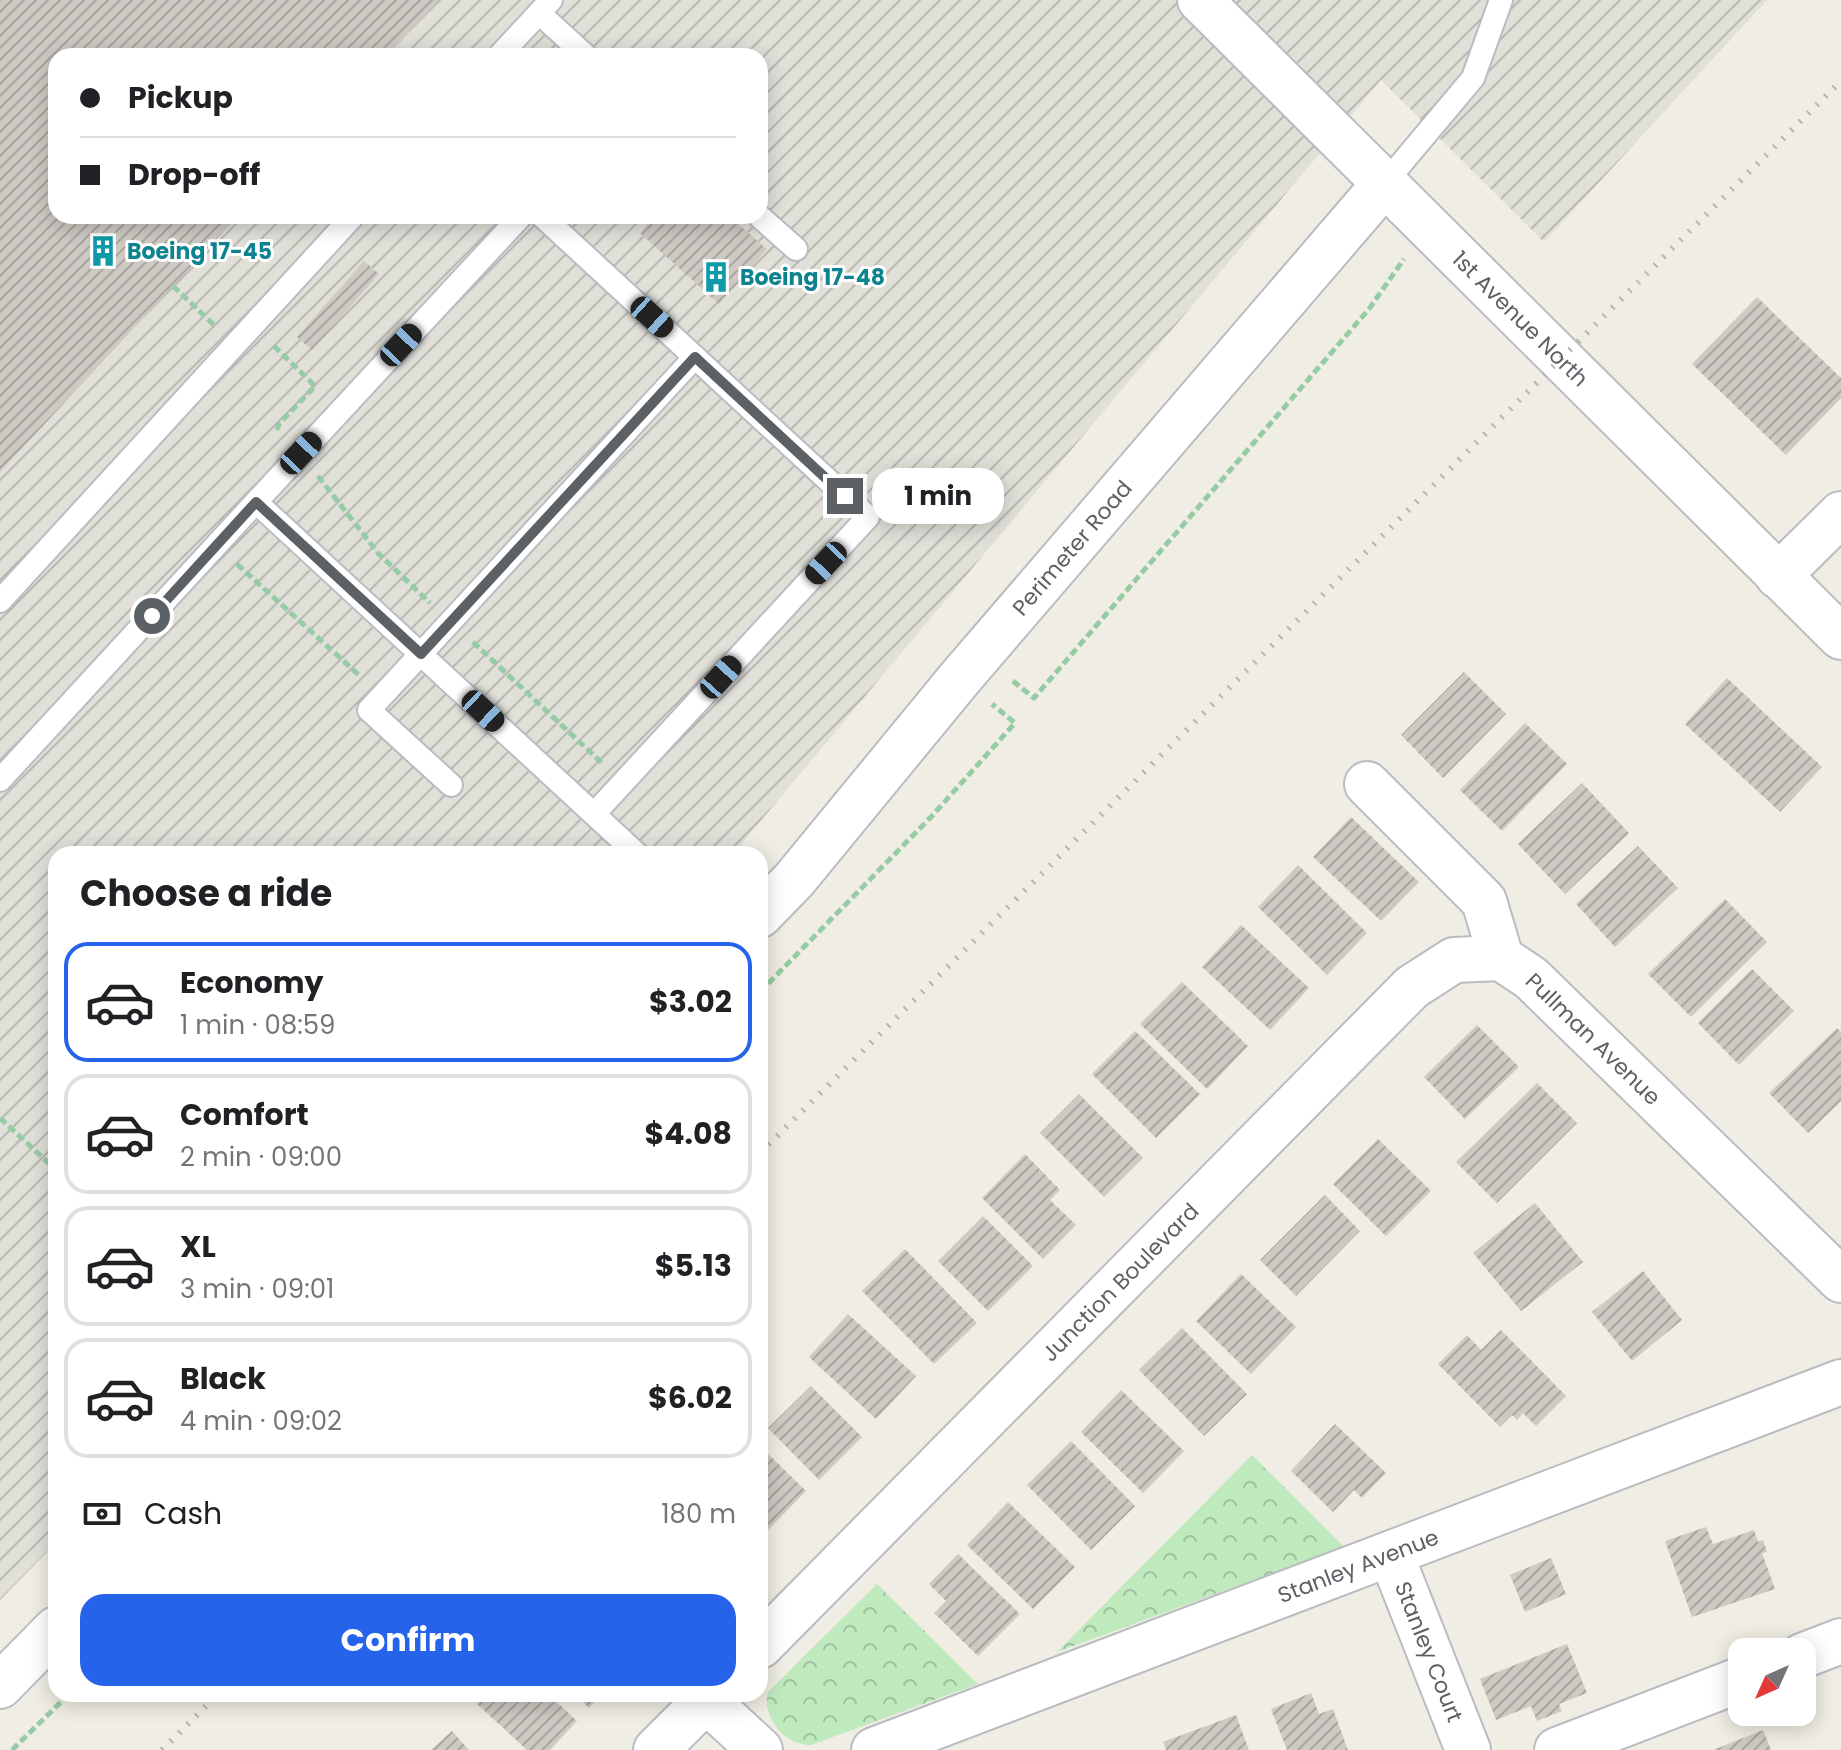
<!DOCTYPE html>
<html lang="en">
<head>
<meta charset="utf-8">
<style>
	:root { --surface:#fff; --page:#f2f2f2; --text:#202124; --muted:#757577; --line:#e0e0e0; --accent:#2563eb }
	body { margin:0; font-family:Poppins,sans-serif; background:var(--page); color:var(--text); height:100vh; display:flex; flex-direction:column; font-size:30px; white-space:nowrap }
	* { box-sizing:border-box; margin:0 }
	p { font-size:26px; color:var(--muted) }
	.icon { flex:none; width:44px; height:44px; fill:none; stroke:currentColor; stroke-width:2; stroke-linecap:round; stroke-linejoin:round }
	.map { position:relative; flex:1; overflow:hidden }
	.side { position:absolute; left:48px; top:846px; width:720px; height:856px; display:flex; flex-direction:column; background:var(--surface); border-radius:24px; box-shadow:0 4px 20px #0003 }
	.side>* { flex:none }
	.banner { position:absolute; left:48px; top:48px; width:720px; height:176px; border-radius:24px; box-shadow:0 4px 20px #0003; display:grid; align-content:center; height:176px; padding:0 32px; background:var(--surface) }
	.needle { width:52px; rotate:225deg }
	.controls { position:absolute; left:1728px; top:1638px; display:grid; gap:16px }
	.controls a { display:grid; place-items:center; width:88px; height:88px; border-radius:16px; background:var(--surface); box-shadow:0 4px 20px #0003; font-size:40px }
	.end { position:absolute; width:36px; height:36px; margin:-18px; border:10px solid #5c6166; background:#fff; box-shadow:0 0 0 4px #fff }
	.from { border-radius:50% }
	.bubble { position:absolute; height:56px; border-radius:24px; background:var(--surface); box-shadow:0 4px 20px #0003; font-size:26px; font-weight:700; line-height:56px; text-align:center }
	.car { position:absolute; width:24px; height:48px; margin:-24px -12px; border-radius:10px; box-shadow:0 0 6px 2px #0007; background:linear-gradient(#222 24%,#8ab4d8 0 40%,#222 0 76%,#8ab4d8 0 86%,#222 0) }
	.banner b { display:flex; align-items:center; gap:28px; height:76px; font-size:30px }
	.banner b+b { border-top:2px solid var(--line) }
	.banner i { width:20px; height:20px; background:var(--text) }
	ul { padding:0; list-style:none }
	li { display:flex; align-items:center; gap:24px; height:120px; margin:0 16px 12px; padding:0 16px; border:4px solid var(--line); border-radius:24px }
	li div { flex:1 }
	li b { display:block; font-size:30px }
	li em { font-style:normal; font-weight:700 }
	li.active { border-color:var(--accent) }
	li>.icon { width:72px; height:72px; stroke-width:1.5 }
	h2 { padding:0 32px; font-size:36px; line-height:96px }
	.pay { display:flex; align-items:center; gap:20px; height:88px; padding:0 32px; font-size:30px }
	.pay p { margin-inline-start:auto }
	.primary-button { display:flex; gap:16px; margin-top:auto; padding:16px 32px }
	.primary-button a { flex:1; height:92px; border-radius:24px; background:var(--accent); color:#fff; font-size:32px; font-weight:700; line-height:92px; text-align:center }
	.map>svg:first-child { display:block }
	.industrial { fill:url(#industrial-furrows); fill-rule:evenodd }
	.forest { fill:url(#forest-crowns) }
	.building { fill:url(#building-hatch) }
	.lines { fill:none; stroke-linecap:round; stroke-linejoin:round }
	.service-casing { stroke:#b9bcc1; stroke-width:26 }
	.minor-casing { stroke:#b9bcc1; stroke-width:48 }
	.tertiary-casing { stroke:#b9bcc1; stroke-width:48 }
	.path { stroke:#96cca4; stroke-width:5; stroke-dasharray:8 4; stroke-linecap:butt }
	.service { stroke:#fff; stroke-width:22 }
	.minor { stroke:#fff; stroke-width:44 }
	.tertiary { stroke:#fff; stroke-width:44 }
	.rail { stroke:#b5b6b7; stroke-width:6; stroke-dasharray:2 10; stroke-linecap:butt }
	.route { stroke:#5c6166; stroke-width:10 }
	.labels { text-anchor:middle; stroke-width:6; stroke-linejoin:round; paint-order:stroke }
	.culture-label { font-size:22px; font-weight:bold; fill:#0d838f; stroke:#fff; text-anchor:start }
	.street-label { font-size:22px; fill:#5c6166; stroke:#fff }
</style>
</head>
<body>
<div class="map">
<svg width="1841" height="1750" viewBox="0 0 1841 1750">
	<defs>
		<pattern id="industrial-furrows" width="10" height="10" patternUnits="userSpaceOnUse" patternTransform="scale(2)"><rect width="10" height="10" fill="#e0dfd8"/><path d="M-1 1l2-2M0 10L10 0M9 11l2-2" fill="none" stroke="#b9b8b3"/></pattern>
		<pattern id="forest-crowns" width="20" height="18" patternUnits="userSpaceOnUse" patternTransform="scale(2)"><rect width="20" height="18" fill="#bfeabe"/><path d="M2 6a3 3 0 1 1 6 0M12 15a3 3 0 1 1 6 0" fill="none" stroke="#9ec19e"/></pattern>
		<pattern id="building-hatch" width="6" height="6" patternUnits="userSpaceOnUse" patternTransform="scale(2)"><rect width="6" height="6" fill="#cdcac3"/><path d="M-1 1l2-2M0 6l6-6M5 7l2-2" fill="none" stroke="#aaa7a2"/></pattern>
	</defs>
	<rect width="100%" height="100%" fill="#f0ede4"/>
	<path class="industrial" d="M0,0h1767l-223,242 -163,-162 -648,774h-677v689l-56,57zM56,56h704v160h-704z"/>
	<g class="forest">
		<path d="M1252,1455l92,92 -287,105z"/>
		<path d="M877,1584l101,100 -167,61c-26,1 -50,-28 -43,-53z"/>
	</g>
	<g class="building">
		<path d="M0,0h439l-52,56h-331v160h182l-238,256z"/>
		<path d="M655,216h74l38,33 -48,55 -79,-71z"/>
		<path d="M364,261l15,13 -67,76 -15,-13z"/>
		<path d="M1757,297l84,81v20l-55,57 -94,-91z"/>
		<path d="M1464,672l42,42 -63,64 -42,-43z"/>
		<path d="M1727,678l95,89 -42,45 -95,-88z"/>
		<path d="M1525,723l42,41 -65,67 -42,-41z"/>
		<path d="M1582,783l47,50 -64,61 -47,-50z"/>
		<path d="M1351,817l68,65 -38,39 -68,-64z"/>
		<path d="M1638,846l40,42 -63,59 -39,-43z"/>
		<path d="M1298,865l69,68 -40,42 -69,-68z"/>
		<path d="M1725,899l42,43 -76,75 -43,-43z"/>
		<path d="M1241,925l68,63 -39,42 -68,-63z"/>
		<path d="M1752,969l42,42 -55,54 -41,-42z"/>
		<path d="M1182,982l66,64 -41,43 -67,-65z"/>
		<path d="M1477,1025l42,42 -54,52 -41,-42z"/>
		<path d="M1837,1028l4,4v69l-33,32 -39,-40z"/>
		<path d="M1135,1031l65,63 -44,44 -64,-64z"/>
		<path d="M1537,1083l40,40 -80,80 -41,-41z"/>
		<path d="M1079,1094l64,64 -39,39 -64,-64z"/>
		<path d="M1378,1139l53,52 -45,45 -53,-52z"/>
		<path d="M1025,1154l35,36 -10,10 26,25 -33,34 -61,-61z"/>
		<path d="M1325,1195l35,36 -64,65 -36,-36z"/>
		<path d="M1535,1203l48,59 -62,49 -48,-58z"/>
		<path d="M983,1216l50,50 -45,45 -50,-50z"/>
		<path d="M905,1249l72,74 -43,41 -72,-73z"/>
		<path d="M1643,1271l39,49 -50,41 -40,-49z"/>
		<path d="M1241,1274l55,53 -45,47 -55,-53z"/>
		<path d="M848,1314l68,62 -40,43 -67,-62z"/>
		<path d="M1182,1328l65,66 -43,42 -65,-66z"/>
		<path d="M1501,1330l65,66 -30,30 -13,-13 -6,7 -5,-5 -12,12 -62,-63 29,-29 14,15z"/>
		<path d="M811,1386l51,51 -43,43 -51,-52z"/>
		<path d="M1121,1390l63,61 -41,42 -62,-61z"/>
		<path d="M1335,1424l51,49 -24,25 -8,-8 -21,22 -42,-41z"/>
		<path d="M1071,1441l64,65 -44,44 -64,-65z"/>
		<path d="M760,1446l46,45 -38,39 -8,-8z"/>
		<path d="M1008,1502l67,65 -42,42 -66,-64z"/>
		<path d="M1706,1527l7,17 41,-14 4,12 5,-2 4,12 -5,1 13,36 -83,28 -27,-76z"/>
		<path d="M958,1554l62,60 -42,42 -44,-43 12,-12 -17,-17z"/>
		<path d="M1551,1558l15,36 -41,18 -15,-37z"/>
		<path d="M1567,1644l20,49 -28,11 3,7 -25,10 -6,-15 -35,14 -16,-41z"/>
		<path d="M1311,1693l8,21 14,-5 15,41h-61l-16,-41z"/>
		<path d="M486,1694h62l29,27 -27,29h-23l-50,-46z"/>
		<path d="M575,1694h27l-13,14z"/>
		<path d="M1236,1715l13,35h-83l-3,-8z"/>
		<path d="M1763,1730l8,20h-58z"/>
		<path d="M452,1731l17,19h-38z"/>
	</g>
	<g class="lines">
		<defs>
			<g id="service">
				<path d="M539,13l47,43"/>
				<path d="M499,56l52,-56"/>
				<path d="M1385,183l88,-105 28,-78"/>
				<path d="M542,216l326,301 -274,297"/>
				<path d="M759,216l37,33"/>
				<path d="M256,502l265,-286"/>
				<path d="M0,601l353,-385"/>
				<path d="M0,780l256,-278 381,352"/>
				<path d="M451,785l-82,-75 326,-353"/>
			</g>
			<g id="minor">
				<path d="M1778,576l63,-62"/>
				<path id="s1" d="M1367,784l117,117 17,57 30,20 310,302"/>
				<path id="s2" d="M760,915l34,-35 166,-202 425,-495"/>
				<path id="s3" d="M1391,1555l77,195"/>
				<path id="s4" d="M760,1646l652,-659 42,-27 47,-2"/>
				<path d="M1802,1656l39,-15"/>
				<path d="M0,1686l56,-57"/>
				<path d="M706,1700l54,50"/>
				<path d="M656,1750l56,-56"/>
				<path id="s5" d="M874,1750l967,-368"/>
				<path d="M1557,1750l185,-71"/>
			</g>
			<g id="tertiary">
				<path id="s6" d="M1200,0l641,637"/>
			</g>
		</defs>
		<use href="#service" class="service-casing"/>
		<use href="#minor" class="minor-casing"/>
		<use href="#tertiary" class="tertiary-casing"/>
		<g class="path">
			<path d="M173,286l41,39"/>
			<path d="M274,346l41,40 -36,38 -3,9"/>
			<path d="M318,476l60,77 52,50"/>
			<path d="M237,564l123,112"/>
			<path d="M473,642l130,122"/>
			<path d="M1013,681l21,17 335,-389 35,-50"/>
			<path d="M760,992l171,-175 84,-94 -23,-19"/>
			<path d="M0,1118l56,52"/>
			<path d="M12,1750l57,-56"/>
		</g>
		<use href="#service" class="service"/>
		<use href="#minor" class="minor"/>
		<use href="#tertiary" class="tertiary"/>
		<g class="rail">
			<path d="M760,1153l1081,-1072"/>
			<path d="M162,1750l56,-56"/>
		</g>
	</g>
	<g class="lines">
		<path class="route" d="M152,616l104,-114 165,152 274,-297 150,139"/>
	</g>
	<defs>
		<symbol id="building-bare" viewBox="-9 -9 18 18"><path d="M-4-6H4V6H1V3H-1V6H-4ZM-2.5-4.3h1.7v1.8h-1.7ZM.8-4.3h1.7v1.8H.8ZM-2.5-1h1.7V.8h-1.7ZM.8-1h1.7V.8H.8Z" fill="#0f9aa8" stroke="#fff" stroke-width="2.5" paint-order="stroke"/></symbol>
	</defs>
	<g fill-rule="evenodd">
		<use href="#building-bare" x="81" y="229" width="44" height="44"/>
		<use href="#building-bare" x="694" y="255" width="44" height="44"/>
	</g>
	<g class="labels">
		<g class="culture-label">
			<text x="127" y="259">Boeing 17-45</text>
			<text x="740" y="285">Boeing 17-48</text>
		</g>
		<g class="street-label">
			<text dy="8" stroke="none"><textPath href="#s6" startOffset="452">1st Avenue North</textPath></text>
			<text dy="8" stroke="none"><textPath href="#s2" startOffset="482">Perimeter Road</textPath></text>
			<text dy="8" stroke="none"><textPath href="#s1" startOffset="348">Pullman Avenue</textPath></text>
			<text dy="8" stroke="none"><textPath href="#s4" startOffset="512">Junction Boulevard</textPath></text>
			<text dy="8" stroke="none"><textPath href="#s5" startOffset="518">Stanley Avenue</textPath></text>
			<text dy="8" stroke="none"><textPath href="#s3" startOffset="104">Stanley Court</textPath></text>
		</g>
	</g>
</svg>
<div class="controls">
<a><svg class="needle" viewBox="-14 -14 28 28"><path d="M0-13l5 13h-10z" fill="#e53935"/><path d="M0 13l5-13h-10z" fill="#757577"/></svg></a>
</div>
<i class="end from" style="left:152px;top:616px"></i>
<i class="end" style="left:845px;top:496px"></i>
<div class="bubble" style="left:872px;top:468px;width:132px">1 min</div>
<i class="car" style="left:652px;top:317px;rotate:132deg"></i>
<i class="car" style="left:401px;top:345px;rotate:43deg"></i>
<i class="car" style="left:301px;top:453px;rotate:43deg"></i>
<i class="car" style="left:826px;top:563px;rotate:223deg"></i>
<i class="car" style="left:721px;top:677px;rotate:42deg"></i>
<i class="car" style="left:483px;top:711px;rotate:133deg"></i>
<div class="banner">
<b><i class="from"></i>Pickup</b>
<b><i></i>Drop-off</b>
</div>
<section class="side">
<h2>Choose a ride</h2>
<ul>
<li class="active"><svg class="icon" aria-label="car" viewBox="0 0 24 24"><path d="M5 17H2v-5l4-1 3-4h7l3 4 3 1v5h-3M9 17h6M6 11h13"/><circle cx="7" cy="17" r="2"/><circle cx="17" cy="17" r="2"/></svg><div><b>Economy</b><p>1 min · 08:59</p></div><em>$3.02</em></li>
<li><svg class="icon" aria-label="car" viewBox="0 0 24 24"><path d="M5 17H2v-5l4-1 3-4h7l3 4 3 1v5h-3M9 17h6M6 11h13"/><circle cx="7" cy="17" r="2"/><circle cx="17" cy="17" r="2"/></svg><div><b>Comfort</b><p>2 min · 09:00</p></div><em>$4.08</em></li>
<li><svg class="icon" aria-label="car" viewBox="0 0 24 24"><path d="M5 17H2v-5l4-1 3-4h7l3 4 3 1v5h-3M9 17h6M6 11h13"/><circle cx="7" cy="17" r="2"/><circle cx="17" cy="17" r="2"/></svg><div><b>XL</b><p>3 min · 09:01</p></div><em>$5.13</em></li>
<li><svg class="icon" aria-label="car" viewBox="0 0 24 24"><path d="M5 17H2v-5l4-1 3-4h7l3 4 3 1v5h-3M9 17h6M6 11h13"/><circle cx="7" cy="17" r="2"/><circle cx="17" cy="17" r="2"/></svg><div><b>Black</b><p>4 min · 09:02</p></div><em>$6.02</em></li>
</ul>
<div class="pay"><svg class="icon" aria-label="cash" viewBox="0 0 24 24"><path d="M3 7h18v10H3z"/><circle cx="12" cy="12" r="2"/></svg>Cash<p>180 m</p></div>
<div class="primary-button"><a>Confirm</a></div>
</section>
</div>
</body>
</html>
